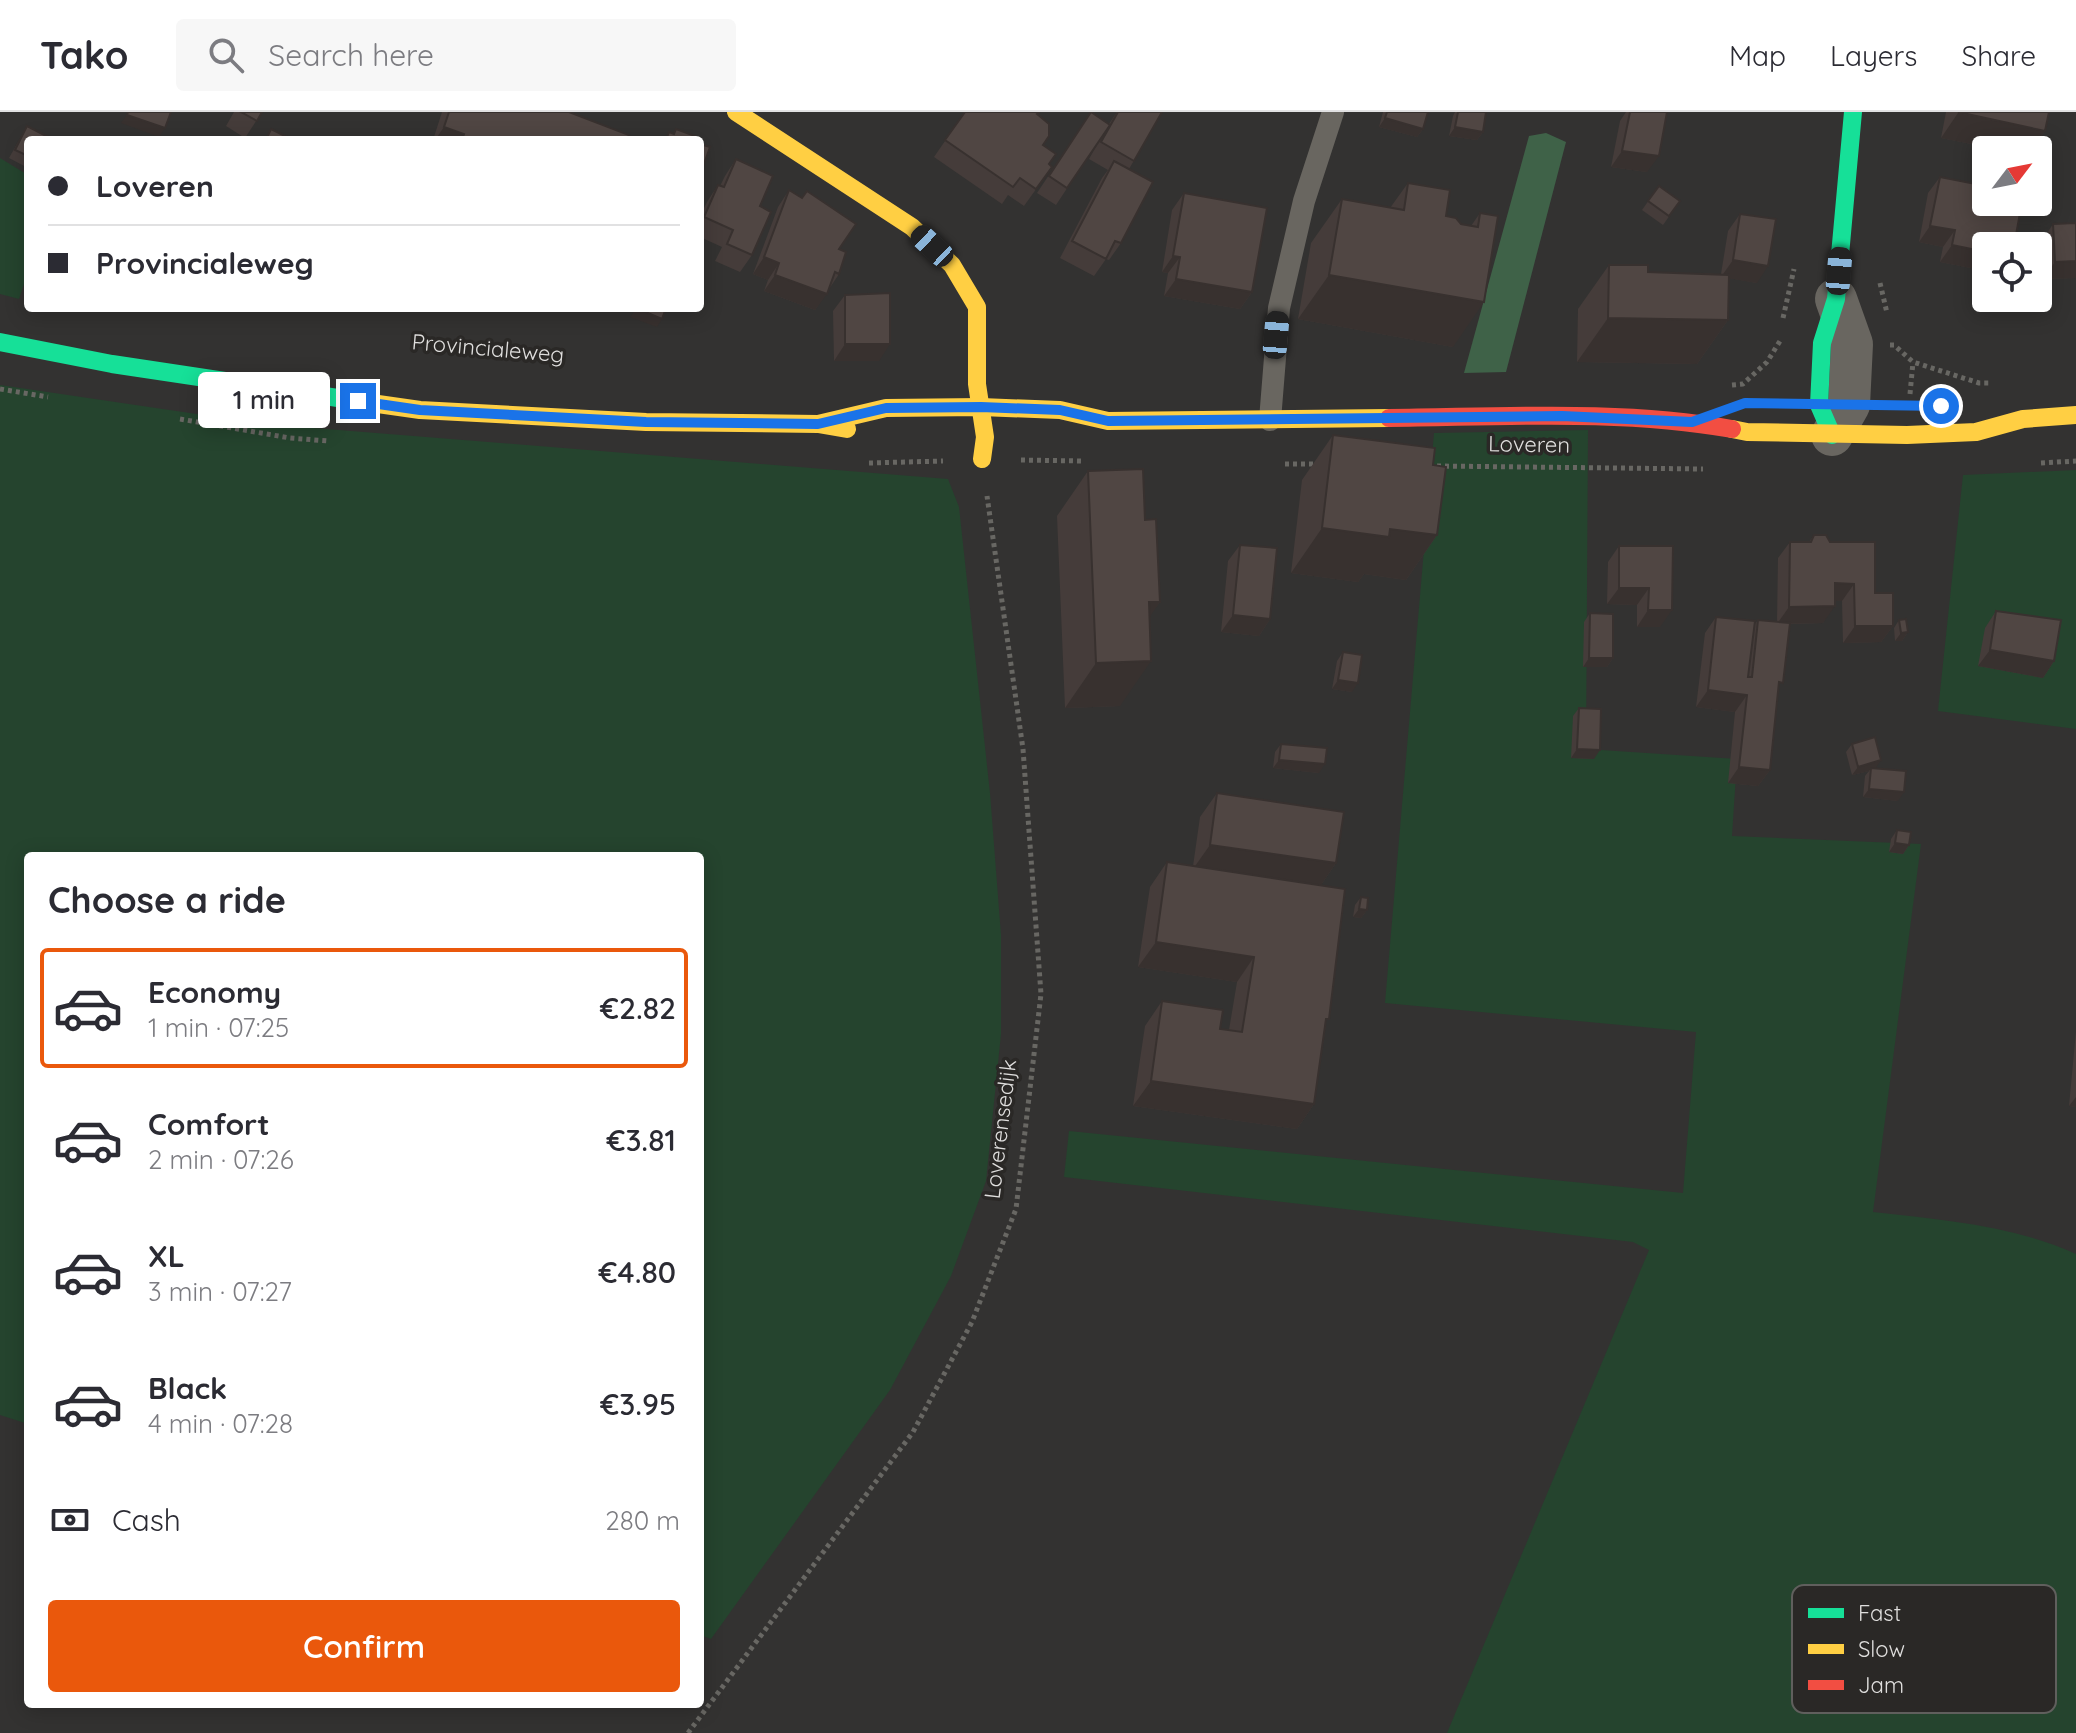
<!DOCTYPE html>
<html lang="en">
<head>
<meta charset="utf-8">
<style>
	:root { --surface:#fff; --page:#f7f7f7; --text:#2b2b33; --muted:#7c7c81; --line:#e1e1e2; --accent:#ea580c }
	body { margin:0; font-family:Quicksand,sans-serif; background:var(--page); color:var(--text); height:100vh; display:flex; flex-direction:column; font-size:30px; white-space:nowrap }
	* { box-sizing:border-box; margin:0 }
	p { font-size:26px; color:var(--muted) }
	.icon { flex:none; width:44px; height:44px; fill:none; stroke:currentColor; stroke-width:2; stroke-linecap:round; stroke-linejoin:round }
	.map { position:relative; flex:1; overflow:hidden }
	.sheet { position:absolute; left:24px; top:740px; width:680px; height:856px; display:flex; flex-direction:column; background:var(--surface); border-radius:8px; box-shadow:0 4px 20px #0003 }
	.sheet>* { flex:none }
	.banner { position:absolute; left:24px; top:24px; width:680px; height:176px; border-radius:8px; box-shadow:0 4px 20px #0003; display:grid; align-content:center; height:176px; padding:0 24px; background:var(--surface) }
	.needle { width:52px; rotate:58deg }
	.tools { position:absolute; left:1972px; top:24px; display:grid; gap:16px }
	.tools a { display:grid; place-items:center; width:80px; height:80px; border-radius:8px; background:var(--surface); box-shadow:0 4px 20px #0003; font-size:40px }
	.end { position:absolute; width:36px; height:36px; margin:-18px; border:10px solid #1a73e8; background:#fff; box-shadow:0 0 0 4px #fff }
	.from { border-radius:50% }
	.bubble { position:absolute; height:56px; border-radius:8px; background:var(--surface); box-shadow:0 4px 20px #0003; font-size:26px; font-weight:600; line-height:56px; text-align:center }
	.car { position:absolute; width:24px; height:48px; margin:-24px -12px; border-radius:10px; box-shadow:0 0 6px 2px #0007; background:linear-gradient(#222 24%,#8ab4d8 0 40%,#222 0 76%,#8ab4d8 0 86%,#222 0) }
	.banner b { display:flex; align-items:center; gap:28px; height:76px; font-size:30px }
	.banner b+b { border-top:2px solid var(--line) }
	.banner i { width:20px; height:20px; background:var(--text) }
	ul { padding:0; list-style:none }
	li { display:flex; align-items:center; gap:24px; height:120px; margin:0 16px 12px; padding:0 8px; border:4px solid transparent; border-radius:8px }
	li div { flex:1 }
	li b { display:block; font-size:30px }
	li em { font-style:normal; font-weight:600 }
	li.current { border-color:var(--accent) }
	li>.icon { width:72px; height:72px; stroke-width:1.5 }
	h2 { padding:0 24px; font-size:36px; line-height:96px }
	.pay { display:flex; align-items:center; gap:20px; height:88px; padding:0 24px; font-size:30px }
	.pay p { margin-inline-start:auto }
	.primary-button { display:flex; gap:16px; margin-top:auto; padding:16px 24px }
	.primary-button a { flex:1; height:92px; border-radius:8px; background:var(--accent); color:#fff; font-size:32px; font-weight:600; line-height:92px; text-align:center }
	header { display:flex; align-items:center; gap:48px; box-sizing:border-box; height:112px; padding:0 40px; background:var(--surface); border-bottom:2px solid var(--line) }
	header strong { font-size:38px }
	nav { display:flex; gap:44px; margin-inline-start:auto; font-size:28px }
	.search { width:560px; height:72px; background:var(--page); display:flex; align-items:center; gap:20px; box-sizing:border-box; padding:0 28px; border-radius:8px; color:var(--muted); font-size:30px }
	.map>svg:first-child { display:block }
	.green { fill:#25442e }
	.forest { fill:#3f6248 }
	.lines { fill:none; stroke-linecap:round; stroke-linejoin:round }
	.path { stroke:#686763; stroke-width:5; stroke-dasharray:4 4; stroke-linecap:butt }
	.lane { stroke:#696660; stroke-width:22 }
	.street { stroke:#696660; stroke-width:42 }
	.fast { stroke:#16e098; stroke-width:18 }
	.slow { stroke:#ffcf43; stroke-width:18 }
	.jam { stroke:#f24e42; stroke-width:18 }
	.wall { fill:#453c3a }
	.shaded-wall { fill:#38312f }
	.building { fill:#504643; stroke:#38312f; stroke-width:2 }
	.route { stroke:#1a73e8; stroke-width:10 }
	.labels { text-anchor:middle; stroke-width:7; stroke-linejoin:round; paint-order:stroke }
	.street-label { font-size:22px; fill:#dfdedd; stroke:#2a2826 }
	.key { fill:#2a2826; stroke:#605f5d; stroke-width:2 }
	.key-label { font-size:22px; fill:#dfdedd }
</style>
</head>
<body>
<header>
<strong>Tako</strong>
<div class="search"><svg class="icon" aria-label="search" viewBox="0 0 24 24"><circle cx="10" cy="10" r="6"/><path d="M15 15l6 6"/></svg>Search here</div>
<nav><a>Map</a><a>Layers</a><a>Share</a></nav>
</header>
<div class="map">
<svg width="2076" height="1621" viewBox="0 0 2076 1621">
	<rect width="100%" height="100%" fill="#333231"/>
	<g class="green">
		<path d="M0,46l28,17v97l-9,27 -19,-5z"/>
		<path d="M0,273l264,39 684,55 11,28 31,286 11,142v99l-15,147 -35,95 -61,114 -179,249 -11,-4v-779h-672v568l-28,-9z"/>
		<path d="M1588,318l-2,319 151,10 -5,77 189,8 -48,368c70,8 139,13 203,42v479h-629l202,-483 -16,-8 -569,-65 5,-46 614,62 13,-161 -311,-29 49,-570z"/>
		<path d="M2076,358v259l-138,-18 25,-236z"/>
	</g>
	<path class="forest" d="M1546,21l20,9 -60,230 -42,1 65,-237z"/>
	<g class="lines">
		<g class="path">
			<path d="M1880,171l7,30"/>
			<path d="M1783,206l11,-49"/>
			<path d="M1890,233h4l19,17 66,21h11"/>
			<path d="M1732,273l11,-1 24,-22 13,-21"/>
			<path d="M0,277l48,8"/>
			<path d="M1910,282l3,-32"/>
			<path d="M180,307l110,19 38,3"/>
			<path d="M1021,348l62,1"/>
			<path d="M869,351l74,-2"/>
			<path d="M2041,351l35,-2"/>
			<path d="M1285,352h34"/>
			<path d="M1437,354l266,3"/>
			<path d="M688,1621l225,-301 59,-110 44,-113 25,-215 -18,-245 -36,-253"/>
		</g>
		<path class="lane" d="M1270,308l9,-112 25,-107 29,-89"/>
		<path class="street" d="M1832,323l17,-30 3,-61 -16,-45"/>
		<g class="fast">
			<path d="M0,230l112,22 259,39"/>
			<path d="M1832,323l-13,-30 3,-62 14,-44 17,-187"/>
		</g>
		<g class="slow">
			<path d="M736,0l176,115 40,38 25,42v77l8,53 -3,22"/>
			<path d="M371,291l49,7 226,12 172,2 29,5"/>
			<path d="M818,312l68,-16 95,-1 79,3 48,11 281,-3"/>
			<path d="M1732,317l15,3 160,3 69,-3 47,-13 53,-4"/>
		</g>
		<path class="jam" d="M1389,306c114,-1 231,-9 343,11"/>
	</g>
	<g class="wall">
		<path d="M234,0h28l-17,26 -19,-12z"/>
		<path d="M442,0h127l58,28h-194z"/>
		<path d="M965,0l72,2 6,31 6,19 3,3 -28,39 -16,-11 -6,9 -68,-47z"/>
		<path d="M1091,0l18,12 8,-12h45l-33,57 -8,74 -12,17 -3,-1 -12,17 -34,-18 42,-80 6,-8 -19,-11 14,-25 -47,71 -19,-12z"/>
		<path d="M1383,0h45l-5,17 -6,8 -38,-10z"/>
		<path d="M1455,0h31l-3,20 -6,8 -28,-4 4,-20z"/>
		<path d="M1626,0h41l-20,60 -36,-5 9,-46z"/>
		<path d="M1946,0h103l-4,19 -13,19h-30l-61,-12z"/>
		<path d="M27,14l1,14v28l-19,-10z"/>
		<path d="M736,47l24,47 -8,49 -12,17 -25,-11 7,-14 -22,-10v-21l7,-14 11,-17 2,1 5,-10z"/>
		<path d="M1940,65l46,69v25l-46,-9 3,-15 -24,-5 9,-49z"/>
		<path d="M1408,71l38,33 15,8 10,2 9,-13 -27,134 -155,-28 13,-76 31,-44 48,9z"/>
		<path d="M1659,74l21,15 -17,24 -21,-15z"/>
		<path d="M789,78l50,59v25l-24,36 -51,-19 4,-11 -15,-6 25,-67z"/>
		<path d="M1184,81l68,99 -12,17 -76,-13 4,-23 -6,-1 10,-62z"/>
		<path d="M1740,102l17,69 -28,-5 -1,42 -31,44 -120,-2 1,-53 31,-44 39,7 73,2 7,-43z"/>
		<path d="M2076,111v55l-33,1 -1,-38 11,-17z"/>
		<path d="M845,183l34,66h-45l-1,-50z"/>
		<path d="M1333,323l100,30 4,70 -31,45 -42,-6 -6,8 -67,-9 11,-93z"/>
		<path d="M1088,359l57,49 15,82 -11,14 -29,90 -55,2 -8,-192z"/>
		<path d="M1814,423l16,7 45,51 18,33 -12,16 -38,1 -1,-42 -7,-1 -12,23 -33,1 -12,66 -8,80 -12,16 -30,-3 7,-71 -39,-5 9,-74 11,-16 38,8 4,-5 19,2 1,-64 12,-16h19z"/>
		<path d="M1240,433l30,74 -11,17 -38,-4 7,-71z"/>
		<path d="M1619,434h54l-13,81h-23v-22l-30,-1 1,-42z"/>
		<path d="M1996,499l58,50 -11,17 -65,-12 7,-38z"/>
		<path d="M1590,501l23,45 -6,9h-24l1,-45z"/>
		<path d="M1899,508l9,12 -6,9h-7l-1,-13z"/>
		<path d="M1343,540l9,40 -20,-3 5,-28z"/>
		<path d="M1579,596l15,51 -23,-1 2,-42z"/>
		<path d="M1281,632l38,29 -46,-5 2,-16z"/>
		<path d="M1852,632l24,24 22,33 -35,-4 2,-21 4,-5 -17,4 -6,-23z"/>
		<path d="M1217,681l119,70 -15,22 5,139 -12,80 -17,25 -164,-23 12,-80 17,-25 58,28 9,1 8,-48 -99,-15 12,-80 17,-25 26,4 7,-49z"/>
		<path d="M1897,718l12,15 -6,9 -14,-2 2,-13z"/>
		<path d="M1361,785l6,13 -6,8 -8,-1 2,-12z"/>
		<path d="M2076,919v76l-7,-1z"/>
	</g>
	<g class="shaded-wall">
		<path d="M1958,1l87,18 -13,19h-30l-61,-12z"/>
		<path d="M127,3l38,13 -6,9 -38,-14z"/>
		<path d="M1385,6l38,11 -6,8 -38,-10z"/>
		<path d="M444,15l20,7 -4,6h-25z"/>
		<path d="M1455,15l28,5 -6,8 -28,-4z"/>
		<path d="M1622,39l37,5 -12,16 -36,-5z"/>
		<path d="M1930,114l25,4 -12,17 -24,-5z"/>
		<path d="M1952,133l34,7v19l-46,-9z"/>
		<path d="M1173,144l7,1 -12,16 -6,-1z"/>
		<path d="M764,145l15,6 -11,17 -15,-6z"/>
		<path d="M1733,148l35,6 -11,17 -36,-6z"/>
		<path d="M2076,149v17l-33,1 12,-17z"/>
		<path d="M775,163l52,19 -12,16 -51,-19z"/>
		<path d="M1329,163l155,27 -31,45 -155,-28z"/>
		<path d="M1176,167l76,13 -12,17 -76,-13z"/>
		<path d="M636,197l26,10 -5,8 -27,-10z"/>
		<path d="M1608,206l120,2 -31,44 -120,-2z"/>
		<path d="M845,232h45l-11,17h-45z"/>
		<path d="M1322,416l68,1 47,6 -31,45 -42,-6 -6,8 -67,-9z"/>
		<path d="M1835,471l19,1 -12,17 -19,-1z"/>
		<path d="M1619,476h30l-12,17 -30,-1z"/>
		<path d="M1149,490h11l-31,44z"/>
		<path d="M1835,494l-12,17 -46,1 12,-17z"/>
		<path d="M1648,498h24l-12,17h-23z"/>
		<path d="M1233,503l37,4 -11,17 -38,-4z"/>
		<path d="M1855,514h38l-12,16 -38,1z"/>
		<path d="M1908,520l-6,9h-7l6,-8z"/>
		<path d="M1990,538l64,11 -11,17 -65,-12z"/>
		<path d="M1589,546h24l-6,9h-24z"/>
		<path d="M1151,549l-31,45 -55,2 31,-45z"/>
		<path d="M1338,568l20,3 -6,9 -20,-3z"/>
		<path d="M1708,578l39,5 -12,17 -39,-5z"/>
		<path d="M1577,637l23,1 -6,9 -23,-1z"/>
		<path d="M1279,648l46,4 -6,9 -46,-5z"/>
		<path d="M1881,648l-6,9 -4,-1 -2,3 -17,4 6,-8z"/>
		<path d="M1739,655l31,3 -12,16 -30,-3z"/>
		<path d="M1869,677l35,3 -6,9 -35,-4z"/>
		<path d="M1895,731l14,2 -6,9 -14,-2z"/>
		<path d="M1210,733l126,18 -17,25 -126,-19z"/>
		<path d="M1359,797l8,1 -6,8 -8,-1z"/>
		<path d="M1156,830l98,15 -17,25 -99,-15z"/>
		<path d="M1151,969l163,23 -17,25 -164,-23z"/>
		<path d="M2076,985v10l-7,-1z"/>
	</g>
	<g class="building">
		<path d="M128,0h43l-6,16 -38,-13z"/>
		<path d="M241,0h21l-5,9z"/>
		<path d="M449,0h120l60,23 -2,5h-165l2,-6 -20,-7z"/>
		<path d="M965,0h74l-2,2 12,10v12l-6,9 13,9 -7,10 3,3 -16,22 -16,-11 -7,9 -68,-47z"/>
		<path d="M1091,0l19,13 -43,63 -18,-12z"/>
		<path d="M1118,0h44l-28,49 -33,-19z"/>
		<path d="M1387,0h41l-5,17 -38,-11z"/>
		<path d="M1458,0h28l-3,20 -28,-5z"/>
		<path d="M1630,0h37l-8,44 -37,-5z"/>
		<path d="M1958,0h91l-4,19z"/>
		<path d="M27,14l27,14h-26v16l-13,-6z"/>
		<path d="M271,17l22,11h-27z"/>
		<path d="M676,17l19,7 -2,4h-27l3,-8 5,2z"/>
		<path d="M700,32l10,3 -10,28z"/>
		<path d="M736,47l37,17 -13,30 11,6 -19,43 -25,-11 6,-14 -29,-13 14,-32 6,2z"/>
		<path d="M1114,49l39,21 -32,61 -6,-2 -9,18 -34,-18z"/>
		<path d="M1940,65l46,9v16h36l-8,44h-28v6l-34,-7 3,-15 -25,-4z"/>
		<path d="M1408,71l42,7 -4,26 10,2 5,6 17,3 2,-14 18,3 -14,86 -155,-27 13,-76 62,11z"/>
		<path d="M1659,74l21,15 -11,15 -21,-15z"/>
		<path d="M789,78l13,8 5,-7 49,33 -17,25 7,3 -7,22 -4,-2 -8,22 -52,-19 4,-12 -15,-6z"/>
		<path d="M1184,81l83,15 -15,84 -76,-13 4,-22 -7,-1z"/>
		<path d="M1740,102l36,5 -8,47 -35,-6z"/>
		<path d="M2076,111v38l-21,1 -2,-38z"/>
		<path d="M1609,153h39v7l81,3 -1,45 -120,-2z"/>
		<path d="M890,181v51h-45v-49z"/>
		<path d="M636,196h30l-4,11z"/>
		<path d="M1333,323l102,13 -2,17 13,2 -9,68 -47,-6 -1,8 -67,-9z"/>
		<path d="M1143,357l2,51 11,-1 4,83h-11l2,59 -55,2 -8,-192z"/>
		<path d="M1814,423h12l4,7h45v51h18v33h-38l-1,-42 -19,-1v23l-46,1 1,-65h21z"/>
		<path d="M1240,433l37,3 -7,71 -37,-4z"/>
		<path d="M1619,434h54l-1,64h-24l1,-22h-30z"/>
		<path d="M1996,499l65,9 -7,41 -64,-11z"/>
		<path d="M1590,501l23,1v44h-24z"/>
		<path d="M1716,505l39,4 -7,56h4l6,-57 32,3 -7,60 -4,-1 -9,88 -31,-3 8,-72 -39,-5z"/>
		<path d="M1906,507l2,13 -7,1 -2,-13z"/>
		<path d="M1343,540l19,3 -4,28 -20,-3z"/>
		<path d="M1579,596l22,1 -1,41 -23,-1z"/>
		<path d="M1875,625l6,23 -23,7 -6,-23z"/>
		<path d="M1281,632l46,4 -2,16 -46,-4z"/>
		<path d="M1871,656l35,3 -2,21 -35,-3z"/>
		<path d="M1217,681l127,19 -8,51 -126,-18z"/>
		<path d="M1897,718l14,2 -2,13 -14,-2z"/>
		<path d="M1167,750l178,27 -16,130h-3l-12,85 -163,-23 11,-80 61,9 -3,19 22,3 12,-75 -98,-15z"/>
		<path d="M1361,785l7,1 -1,12 -8,-1z"/>
	</g>
	<g class="lines">
		<path class="route" d="M358,289l62,9 226,12 172,2 68,-16 95,-1 79,3 48,11 454,-5 130,6 53,-19 196,3"/>
	</g>
	<g class="labels">
		<g class="street-label">
			<text transform="translate(488 236) rotate(5)" y="8">Provincialeweg</text>
			<text transform="translate(1529 332) rotate(1)" y="8">Loveren</text>
			<text transform="translate(1000 1017) rotate(-83)" y="8">Loverensedijk</text>
		</g>
	</g>
	<rect x="1792" y="1473" width="264" height="128" rx="12" class="key"/>
	<rect x="1808" y="1496" width="36" height="10" fill="#16e098"/>
	<rect x="1808" y="1532" width="36" height="10" fill="#ffcf43"/>
	<rect x="1808" y="1568" width="36" height="10" fill="#f24e42"/>
	<g class="key-label">
		<text x="1858" y="1509">Fast</text>
		<text x="1858" y="1545">Slow</text>
		<text x="1858" y="1581">Jam</text>
	</g>
</svg>
<div class="tools">
<a><svg class="needle" viewBox="-14 -14 28 28"><path d="M0-13l5 13h-10z" fill="#e53935"/><path d="M0 13l5-13h-10z" fill="#7c7c81"/></svg></a>
<a><svg class="icon" aria-label="locate" viewBox="0 0 24 24"><circle cx="12" cy="12" r="6"/><path d="M12 2v4M12 18v4M2 12h4M18 12h4"/></svg></a>
</div>
<i class="end from" style="left:1941px;top:294px"></i>
<i class="end" style="left:358px;top:289px"></i>
<div class="bubble" style="left:198px;top:260px;width:132px">1 min</div>
<i class="car" style="left:932px;top:134px;rotate:313deg"></i>
<i class="car" style="left:1839px;top:159px;rotate:5deg"></i>
<i class="car" style="left:1276px;top:223px;rotate:5deg"></i>
<div class="banner">
<b><i class="from"></i>Loveren</b>
<b><i></i>Provincialeweg</b>
</div>
<section class="sheet">
<h2>Choose a ride</h2>
<ul>
<li class="current"><svg class="icon" aria-label="car" viewBox="0 0 24 24"><path d="M5 17H2v-5l4-1 3-4h7l3 4 3 1v5h-3M9 17h6M6 11h13"/><circle cx="7" cy="17" r="2"/><circle cx="17" cy="17" r="2"/></svg><div><b>Economy</b><p>1 min · 07:25</p></div><em>€2.82</em></li>
<li><svg class="icon" aria-label="car" viewBox="0 0 24 24"><path d="M5 17H2v-5l4-1 3-4h7l3 4 3 1v5h-3M9 17h6M6 11h13"/><circle cx="7" cy="17" r="2"/><circle cx="17" cy="17" r="2"/></svg><div><b>Comfort</b><p>2 min · 07:26</p></div><em>€3.81</em></li>
<li><svg class="icon" aria-label="car" viewBox="0 0 24 24"><path d="M5 17H2v-5l4-1 3-4h7l3 4 3 1v5h-3M9 17h6M6 11h13"/><circle cx="7" cy="17" r="2"/><circle cx="17" cy="17" r="2"/></svg><div><b>XL</b><p>3 min · 07:27</p></div><em>€4.80</em></li>
<li><svg class="icon" aria-label="car" viewBox="0 0 24 24"><path d="M5 17H2v-5l4-1 3-4h7l3 4 3 1v5h-3M9 17h6M6 11h13"/><circle cx="7" cy="17" r="2"/><circle cx="17" cy="17" r="2"/></svg><div><b>Black</b><p>4 min · 07:28</p></div><em>€3.95</em></li>
</ul>
<div class="pay"><svg class="icon" aria-label="cash" viewBox="0 0 24 24"><path d="M3 7h18v10H3z"/><circle cx="12" cy="12" r="2"/></svg>Cash<p>280 m</p></div>
<div class="primary-button"><a>Confirm</a></div>
</section>
</div>
</body>
</html>
